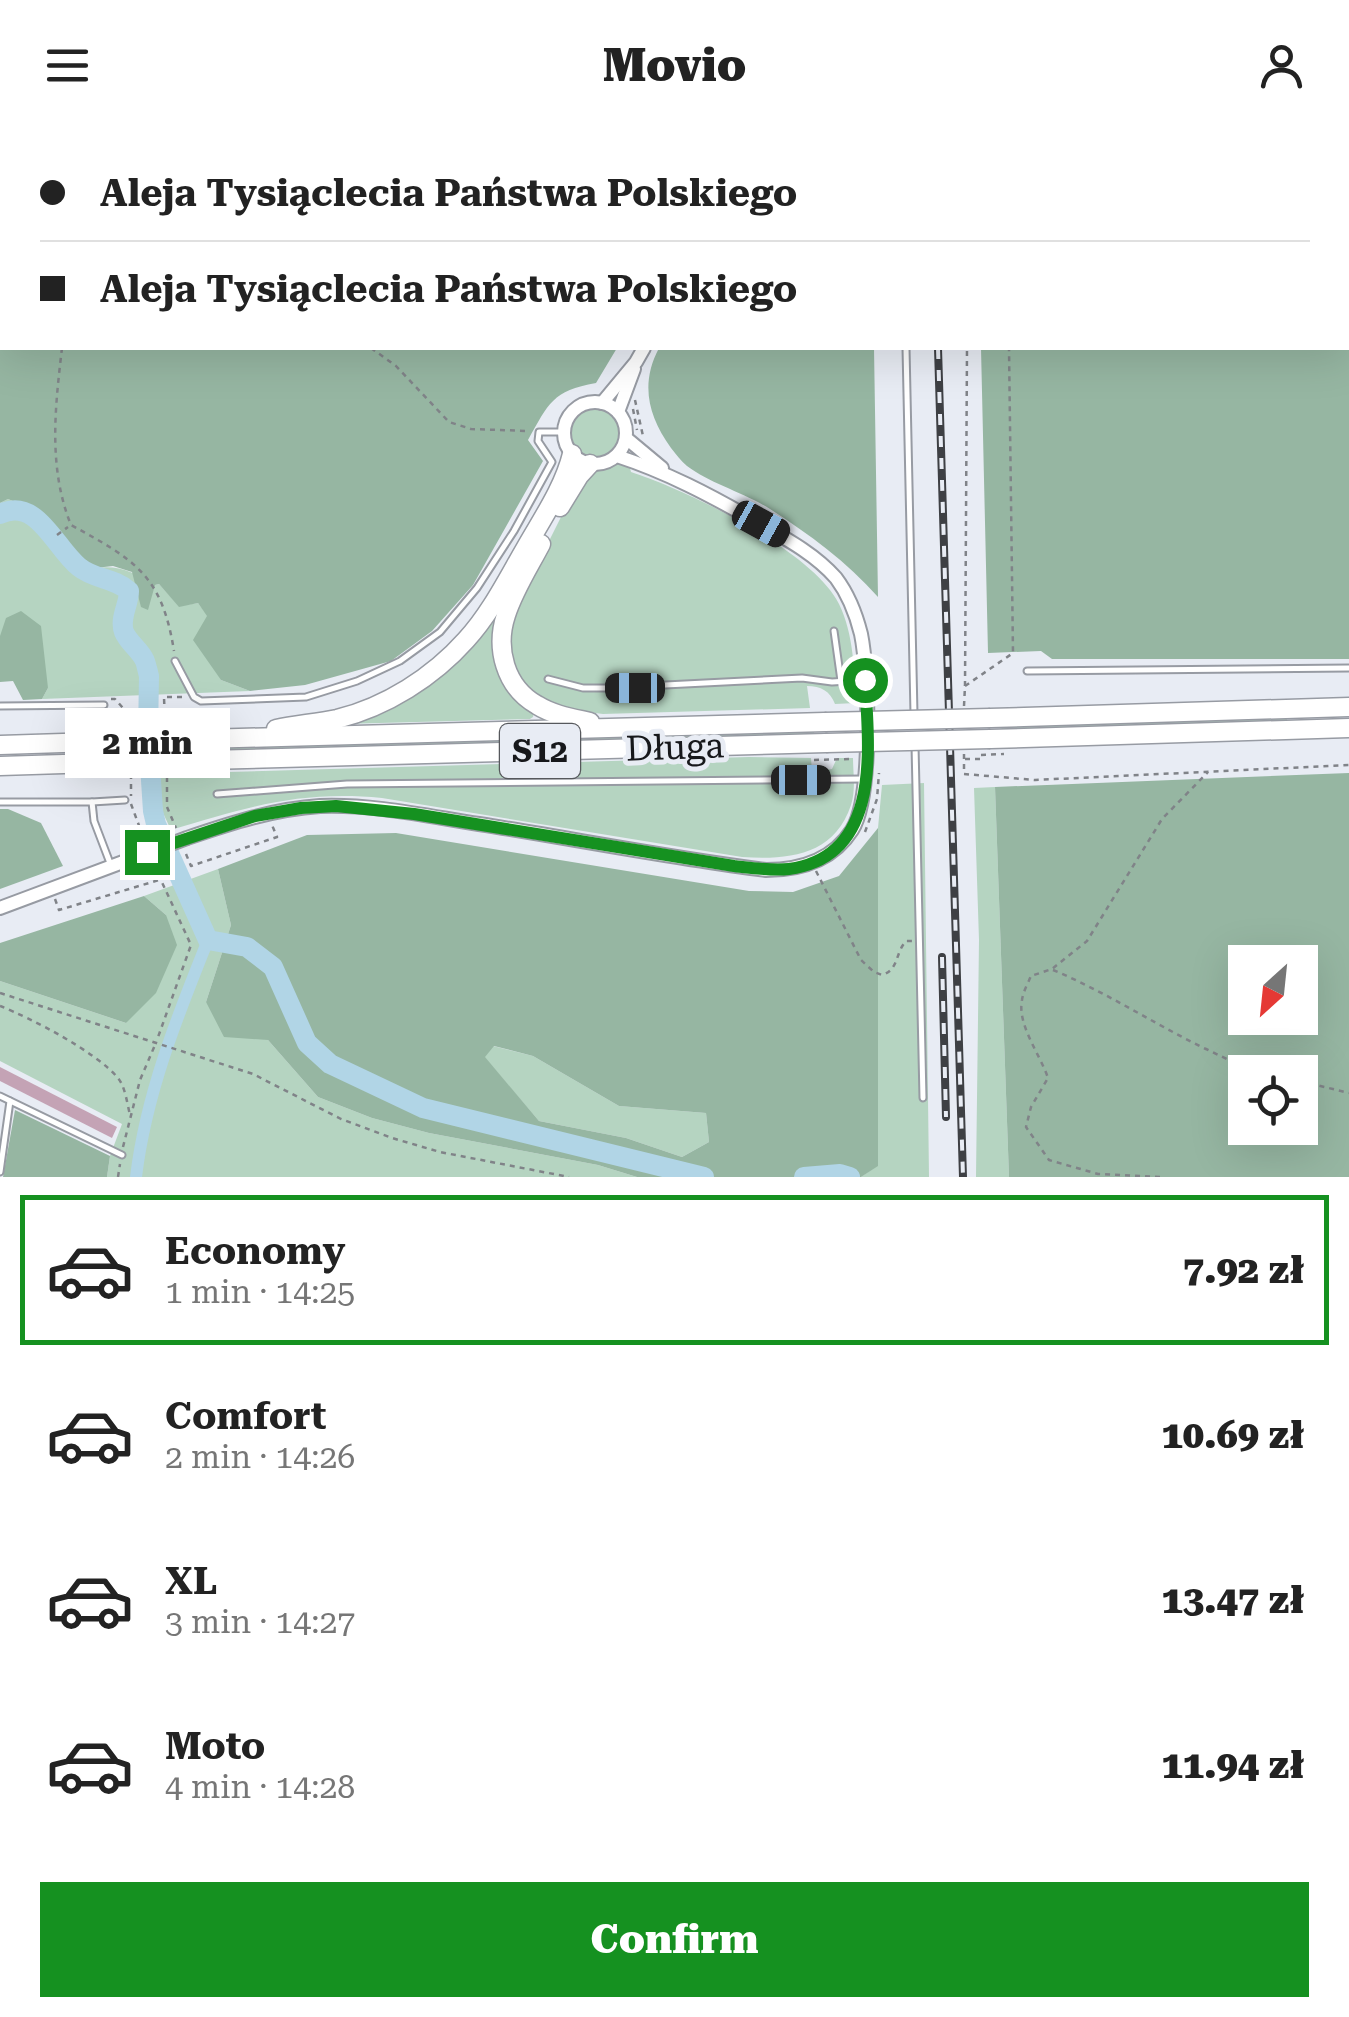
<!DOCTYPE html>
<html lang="en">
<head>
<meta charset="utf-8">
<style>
	:root { --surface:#fff; --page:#f2f2f2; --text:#222; --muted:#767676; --line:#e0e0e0; --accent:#159120 }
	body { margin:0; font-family:"Roboto Serif",serif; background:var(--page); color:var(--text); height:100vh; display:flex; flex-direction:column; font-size:38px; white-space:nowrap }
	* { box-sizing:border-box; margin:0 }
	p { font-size:32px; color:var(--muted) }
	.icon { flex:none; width:55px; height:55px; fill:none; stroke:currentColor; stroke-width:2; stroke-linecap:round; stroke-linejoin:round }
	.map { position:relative; height:1047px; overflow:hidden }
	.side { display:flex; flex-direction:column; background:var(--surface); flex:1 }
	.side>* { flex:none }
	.hud { position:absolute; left:0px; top:0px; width:1350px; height:220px; box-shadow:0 10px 40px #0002; display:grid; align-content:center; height:220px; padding:0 40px; background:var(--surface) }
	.needle { width:65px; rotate:207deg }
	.buttons { position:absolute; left:1228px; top:815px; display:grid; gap:20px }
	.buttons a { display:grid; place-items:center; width:90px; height:90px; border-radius:0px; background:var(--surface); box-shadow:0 10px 40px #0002; font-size:50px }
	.end { position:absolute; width:45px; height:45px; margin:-22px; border:12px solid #159120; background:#fff; box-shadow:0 0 0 5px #fff }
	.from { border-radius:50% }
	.bubble { position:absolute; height:70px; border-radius:0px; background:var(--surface); box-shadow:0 10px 40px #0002; font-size:32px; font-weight:800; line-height:70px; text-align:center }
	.car { position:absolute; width:30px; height:60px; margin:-30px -15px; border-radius:12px; box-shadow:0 0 8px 2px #0007; background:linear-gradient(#222 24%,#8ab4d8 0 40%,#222 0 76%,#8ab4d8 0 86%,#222 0) }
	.hud b { display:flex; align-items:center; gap:35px; height:95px; font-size:38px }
	.hud b+b { border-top:2px solid var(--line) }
	.hud i { width:25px; height:25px; background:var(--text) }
	ul { padding:18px 0 0; list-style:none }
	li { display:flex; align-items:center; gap:30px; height:150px; margin:0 20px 15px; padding:0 20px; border:5px solid transparent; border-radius:0px }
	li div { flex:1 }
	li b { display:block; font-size:38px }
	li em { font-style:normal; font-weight:800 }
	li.current { border-color:var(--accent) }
	li>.icon { width:90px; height:90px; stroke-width:1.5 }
	.button { display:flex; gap:20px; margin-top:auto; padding:20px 40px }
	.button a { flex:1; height:115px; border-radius:0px; background:var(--accent); color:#fff; font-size:40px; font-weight:800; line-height:115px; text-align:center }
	header { display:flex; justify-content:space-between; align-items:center; height:130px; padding:0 40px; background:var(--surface); font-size:45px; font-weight:800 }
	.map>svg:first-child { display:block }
	.green { fill:#b5d4c1 }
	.forest { fill:#96b6a2; fill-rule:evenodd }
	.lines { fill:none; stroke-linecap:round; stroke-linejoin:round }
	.canal { stroke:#b1d5e6; stroke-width:12 }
	.river { stroke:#b1d5e6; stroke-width:20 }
	.building { fill:#c4a3b5 }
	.lane-casing { stroke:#979ba3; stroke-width:9 }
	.secondary-casing { stroke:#979ba3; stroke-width:16 }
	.highway-casing { stroke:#979ba3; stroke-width:21 }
	.path { stroke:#808388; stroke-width:2.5; stroke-dasharray:5 5; stroke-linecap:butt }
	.lane { stroke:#fff; stroke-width:5 }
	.secondary { stroke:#fff; stroke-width:12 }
	.highway { stroke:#fff; stroke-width:18 }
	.rail-casing { stroke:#3e4044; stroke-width:8 }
	.rail { stroke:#e8ecf4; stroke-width:4; stroke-dasharray:11; stroke-linecap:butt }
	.secondary-bridge-casing { stroke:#979ba3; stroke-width:16; stroke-linecap:butt }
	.highway-bridge-casing { stroke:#979ba3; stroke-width:21; stroke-linecap:butt }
	.secondary-bridge { stroke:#fff; stroke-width:12 }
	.highway-bridge { stroke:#fff; stroke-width:18 }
	.route { stroke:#159120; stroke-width:12 }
	.labels { text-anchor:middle; stroke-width:10; stroke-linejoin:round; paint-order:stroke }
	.shield { fill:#e8ecf4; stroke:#56585c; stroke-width:2.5 }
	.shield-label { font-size:32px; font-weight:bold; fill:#17181b }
	.street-label { font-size:35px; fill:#17181b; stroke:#e8ecf4 }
</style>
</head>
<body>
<header><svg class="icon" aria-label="menu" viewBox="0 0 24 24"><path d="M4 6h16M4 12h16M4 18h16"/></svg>Movio<svg class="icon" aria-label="person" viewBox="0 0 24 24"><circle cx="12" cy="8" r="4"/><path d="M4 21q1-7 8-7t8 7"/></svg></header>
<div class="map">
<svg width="1349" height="1047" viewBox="0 0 1349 1047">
	<rect width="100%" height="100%" fill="#e8ecf4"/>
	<g class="green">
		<circle cx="595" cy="303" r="25"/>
		<path d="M617,332l12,2 2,8c56,18 182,79 208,132 15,31 15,66 17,99l-21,1c-5,-13 -14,-18 -28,-18l3,22 -207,6 -30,-4 -33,-11 -17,-14 -10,-18 -5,-31 8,-29 58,-116 23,-23z"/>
		<path d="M8,369l29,12 27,31 31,26c26,-3 37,4 60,17l4,-1 20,22 19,-3 10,13 13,64 29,11 -208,8 6,-11 -48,-52v-133z"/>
		<path d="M545,396l-51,111 40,75 -1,5 -3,2 -188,5 99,-53z"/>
		<path d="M1287,587v5l-285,8 -1,-4z"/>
		<path d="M814,600v5l-524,16 -120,1v-3z"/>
		<path d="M749,627l62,1 1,14 20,-3 5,-11h16c0,14 3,32 -2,47 -17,51 -63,55 -109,52l-360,-59c-81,-8 -135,9 -211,32l-8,-17 -5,-39z"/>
		<path d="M924,653l5,394h-68l17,-12v-337l4,-43z"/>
		<path d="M995,657l14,390h-33l3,-237 -5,-152z"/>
		<path d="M218,739l13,56 -25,77 62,38 50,57 54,21 57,15 169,32 39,12h-530l3,-21 12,-32 -122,-63v-80l126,42 40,-108 -22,-19z"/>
		<path d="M493,916l40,10 86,50 87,7 3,29 -27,15 -56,-19 -87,-17 -55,-64z"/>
	</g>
	<g class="forest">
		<path d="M0,0h750l-2,2h-746v216h615l-21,35c-44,8 -47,20 -68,57l15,21 -70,124 -41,46 -41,30 -86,24 -55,6 -29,-11 -28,-40 14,-24 -9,-13 -19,4 -20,-23 -4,1 -7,25 -7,-3 -9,-35 -19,-6 -18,2 -31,-26 -27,-31 -29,-12 -8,4z"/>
		<path d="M976,0h373v529h-297l-11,-8 -53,2 -7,-305h367v-216h-372z"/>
		<path d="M659,218h215l4,249c-31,-35 -69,-63 -108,-88 -25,-16 -61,-26 -83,-43 -6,-5 -11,-12 -16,-18 -23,-32 -31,-64 -12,-100z"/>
		<path d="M21,481l20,15 7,62 -6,11 -19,1 -10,-19 -13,1v-46l6,-18z"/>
		<path d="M1349,643v404h-340l-14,-390zM1245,832h55v56h-55zM1245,942h55v56h-55z"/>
		<path d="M0,679h8l33,14 22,43 -63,23z"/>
		<path d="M878,698v338l-17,11h-224l-39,-12 -169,-32 -57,-15 -54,-21 -50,-57 -44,-3 -18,-35 25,-77 -13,-56 89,-34 89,-2 353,58 44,1 46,-16zM494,916l39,10 86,50 87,7 3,29 -27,15 -56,-19 -87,-17 -54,-64z"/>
		<path d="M144,766l22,19 11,30 -21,48 -30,30 -126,-42v-38z"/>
		<path d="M15,980l95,46 -3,21h-104z"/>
	</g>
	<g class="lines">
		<path class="canal" d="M136,1047c10,-83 41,-160 72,-237"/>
		<g class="river">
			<path d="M0,384c37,-18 55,34 79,53 16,13 34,10 50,24 0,14 -10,27 -5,41 4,10 15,17 20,27 2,3 4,14 5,17l-1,58 5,77 3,13 52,116 39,7 26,20 34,76 23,21 93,44 281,69"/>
			<path d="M804,1047l36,-3 10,3"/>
		</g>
	</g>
	<path class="building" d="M0,937l117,60 -5,11 -112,-57z"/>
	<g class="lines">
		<defs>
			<g id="lane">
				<path d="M907,0v2"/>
				<path d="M906,218l8,366"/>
				<path d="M834,501l7,50"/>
				<path d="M175,531l19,36 7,4 105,-4 51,-16 43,-20 40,-29 37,-44 37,-57 38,-69 -14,-21 1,-9h26"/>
				<path d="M1027,541l322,-3"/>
				<path d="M548,549l35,9h23l196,-10 30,4 32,-2"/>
				<path d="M0,576l104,-1"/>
				<path d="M915,615l8,353"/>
				<path d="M217,664l130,-10 516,-5"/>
				<path d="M0,672h92l33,-2"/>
				<path d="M92,672l2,19 16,42"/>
				<path d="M0,966l122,59"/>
				<path d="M0,1042l10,-71"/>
			</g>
			<g id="secondary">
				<path d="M763,2l2,-2"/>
				<circle cx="595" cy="303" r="31"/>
				<path d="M602,273l34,-41 8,-14"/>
				<path d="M618,282l16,-43"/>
				<path d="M626,308l36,30"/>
				<path d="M187,708c44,-15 87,-29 133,-32 53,-2 107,10 159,18 96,15 191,34 287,46 34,0 67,-10 86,-40 21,-33 17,-157 9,-196 -5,-20 -13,-40 -25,-56 -22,-25 -53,-41 -81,-57 -45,-26 -89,-49 -138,-65"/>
				<path d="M0,778l147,-55"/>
			</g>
			<g id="highway">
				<path d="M560,377l19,-31 11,-12"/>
				<path d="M541,414c-12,23 -27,46 -35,71 -11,33 -1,72 31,90 16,10 35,13 53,17"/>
				<path d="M990,588l359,-11"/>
				<path d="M276,599c20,-4 41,-6 61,-10 49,-12 96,-42 129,-79 24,-26 41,-60 59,-91 17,-30 39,-62 47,-95"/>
				<path d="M990,609l359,-11"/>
				<path d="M169,610l656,-18"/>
				<path d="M0,615l126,-4"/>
				<path d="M170,631l656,-18"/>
				<path d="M0,636l127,-4"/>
			</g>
		</defs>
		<use href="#lane" class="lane-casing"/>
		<use href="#secondary" class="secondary-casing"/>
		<use href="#highway" class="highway-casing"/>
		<g class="path">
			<path d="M53,0l5,2"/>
			<path d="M207,0v2"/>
			<path d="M344,0l7,2"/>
			<path d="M964,0v2"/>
			<path d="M1006,0v2"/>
			<path d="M393,2l30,-2"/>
			<path d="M481,2l1,-2"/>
			<path d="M0,151l2,-6"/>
			<path d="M62,218c-7,60 -14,120 9,177 64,35 91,50 103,126"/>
			<path d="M371,218l25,18 53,56 22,7 57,2"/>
			<path d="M635,270l8,36"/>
			<path d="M633,279l4,21"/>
			<path d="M57,405l11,-8"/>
			<path d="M965,556l2,-338"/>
			<path d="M111,569h4l16,18v9"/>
			<path d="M964,576l1,-20 48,-33 -4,-305"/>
			<path d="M165,594l-1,-27h20"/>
			<path d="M964,624v20l71,6 314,-15"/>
			<path d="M965,629h15v-4l24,-1"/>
			<path d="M814,630l38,-1"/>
			<path d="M131,644v22"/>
			<path d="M167,647v30l9,21"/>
			<path d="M131,674l13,35"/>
			<path d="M865,702l12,-33 2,-26"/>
			<path d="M186,724l5,12 86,-29 -5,-12"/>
			<path d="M154,735l37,80 -34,95"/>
			<path d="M816,741l45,89 13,12 8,3c17,-5 13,-22 24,-34h7"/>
			<path d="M55,769l4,11 100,-30"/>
			<path d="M1053,840c53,22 101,54 153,79 19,9 37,19 58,23"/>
			<path d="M0,863l253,81 88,45 51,19 48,14 129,25"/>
			<path d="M0,876c31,12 96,46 117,71 8,8 10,26 13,38"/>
			<path d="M1300,951l49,12"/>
			<path d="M123,1017l17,-67 15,-35"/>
			<path d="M118,1047l2,-13"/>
			<path d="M1160,1047l-62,-3 -49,-14 -23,-33 5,-20 17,-29c-8,-24 -31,-53 -26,-78 1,-8 6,-17 9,-24l21,-7 35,-28 75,-122 46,-47"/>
		</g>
		<use href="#lane" class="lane"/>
		<use href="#secondary" class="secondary"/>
		<use href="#highway" class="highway"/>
		<defs>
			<g id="rail">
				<path d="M933,0v2"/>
				<path d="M938,218l25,829"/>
				<path d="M942,827l4,160"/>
			</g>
		</defs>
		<use href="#rail" class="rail-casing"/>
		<use href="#rail" class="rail"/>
		<defs>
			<path id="secondary-bridge" d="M147,723l40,-15"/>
			<g id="highway-bridge">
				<path d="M825,592l165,-4"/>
				<path d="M126,611l43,-1"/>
				<path d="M826,613l164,-4"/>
				<path d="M127,632l43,-1"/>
			</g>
		</defs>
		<use href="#secondary-bridge" class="secondary-bridge-casing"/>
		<use href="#highway-bridge" class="highway-bridge-casing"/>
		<use href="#secondary-bridge" class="secondary-bridge"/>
		<use href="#highway-bridge" class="highway-bridge"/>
	</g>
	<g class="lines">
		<path class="route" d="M147,722l108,-36 46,-8 35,-2 78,8 320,52c18,2 37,5 55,3 93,-12 80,-120 76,-189"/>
	</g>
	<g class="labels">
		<rect class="shield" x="500" y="594" width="80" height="54" rx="8"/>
		<g class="shield-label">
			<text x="540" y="632">S12</text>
		</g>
		<g class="street-label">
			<text transform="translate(675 617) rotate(-2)" y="12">Długa</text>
		</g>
	</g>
</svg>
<div class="buttons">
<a><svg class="needle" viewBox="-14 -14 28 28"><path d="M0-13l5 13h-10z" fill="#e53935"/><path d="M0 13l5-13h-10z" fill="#767676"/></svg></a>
<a><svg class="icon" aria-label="locate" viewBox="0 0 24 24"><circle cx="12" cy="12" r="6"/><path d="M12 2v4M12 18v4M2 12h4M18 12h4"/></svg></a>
</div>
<i class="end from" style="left:865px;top:550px"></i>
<i class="end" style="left:147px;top:722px"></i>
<div class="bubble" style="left:65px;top:578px;width:165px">2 min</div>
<i class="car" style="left:761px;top:394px;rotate:119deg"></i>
<i class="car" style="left:635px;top:558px;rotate:270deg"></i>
<i class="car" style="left:801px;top:650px;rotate:90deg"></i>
<div class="hud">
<b><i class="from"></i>Aleja Tysiąclecia Państwa Polskiego</b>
<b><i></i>Aleja Tysiąclecia Państwa Polskiego</b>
</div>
</div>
<section class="side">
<ul>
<li class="current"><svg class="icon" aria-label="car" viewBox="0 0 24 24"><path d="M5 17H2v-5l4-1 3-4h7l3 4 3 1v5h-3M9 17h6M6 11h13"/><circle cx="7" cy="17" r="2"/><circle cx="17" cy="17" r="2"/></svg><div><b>Economy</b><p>1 min · 14:25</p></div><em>7.92 zł</em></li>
<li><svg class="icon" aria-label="car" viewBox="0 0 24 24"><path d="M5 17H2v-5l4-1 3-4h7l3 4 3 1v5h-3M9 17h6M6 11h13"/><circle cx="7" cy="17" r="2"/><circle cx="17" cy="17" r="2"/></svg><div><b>Comfort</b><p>2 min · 14:26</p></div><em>10.69 zł</em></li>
<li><svg class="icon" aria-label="car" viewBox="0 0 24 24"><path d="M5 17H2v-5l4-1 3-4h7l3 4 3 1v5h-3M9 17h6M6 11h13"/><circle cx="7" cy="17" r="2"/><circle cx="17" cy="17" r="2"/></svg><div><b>XL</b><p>3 min · 14:27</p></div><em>13.47 zł</em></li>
<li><svg class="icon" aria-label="car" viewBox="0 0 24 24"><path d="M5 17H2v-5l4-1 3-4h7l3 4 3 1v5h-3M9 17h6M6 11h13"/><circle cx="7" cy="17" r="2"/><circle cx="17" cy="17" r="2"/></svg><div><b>Moto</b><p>4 min · 14:28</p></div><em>11.94 zł</em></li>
</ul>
<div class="button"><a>Confirm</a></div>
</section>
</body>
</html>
